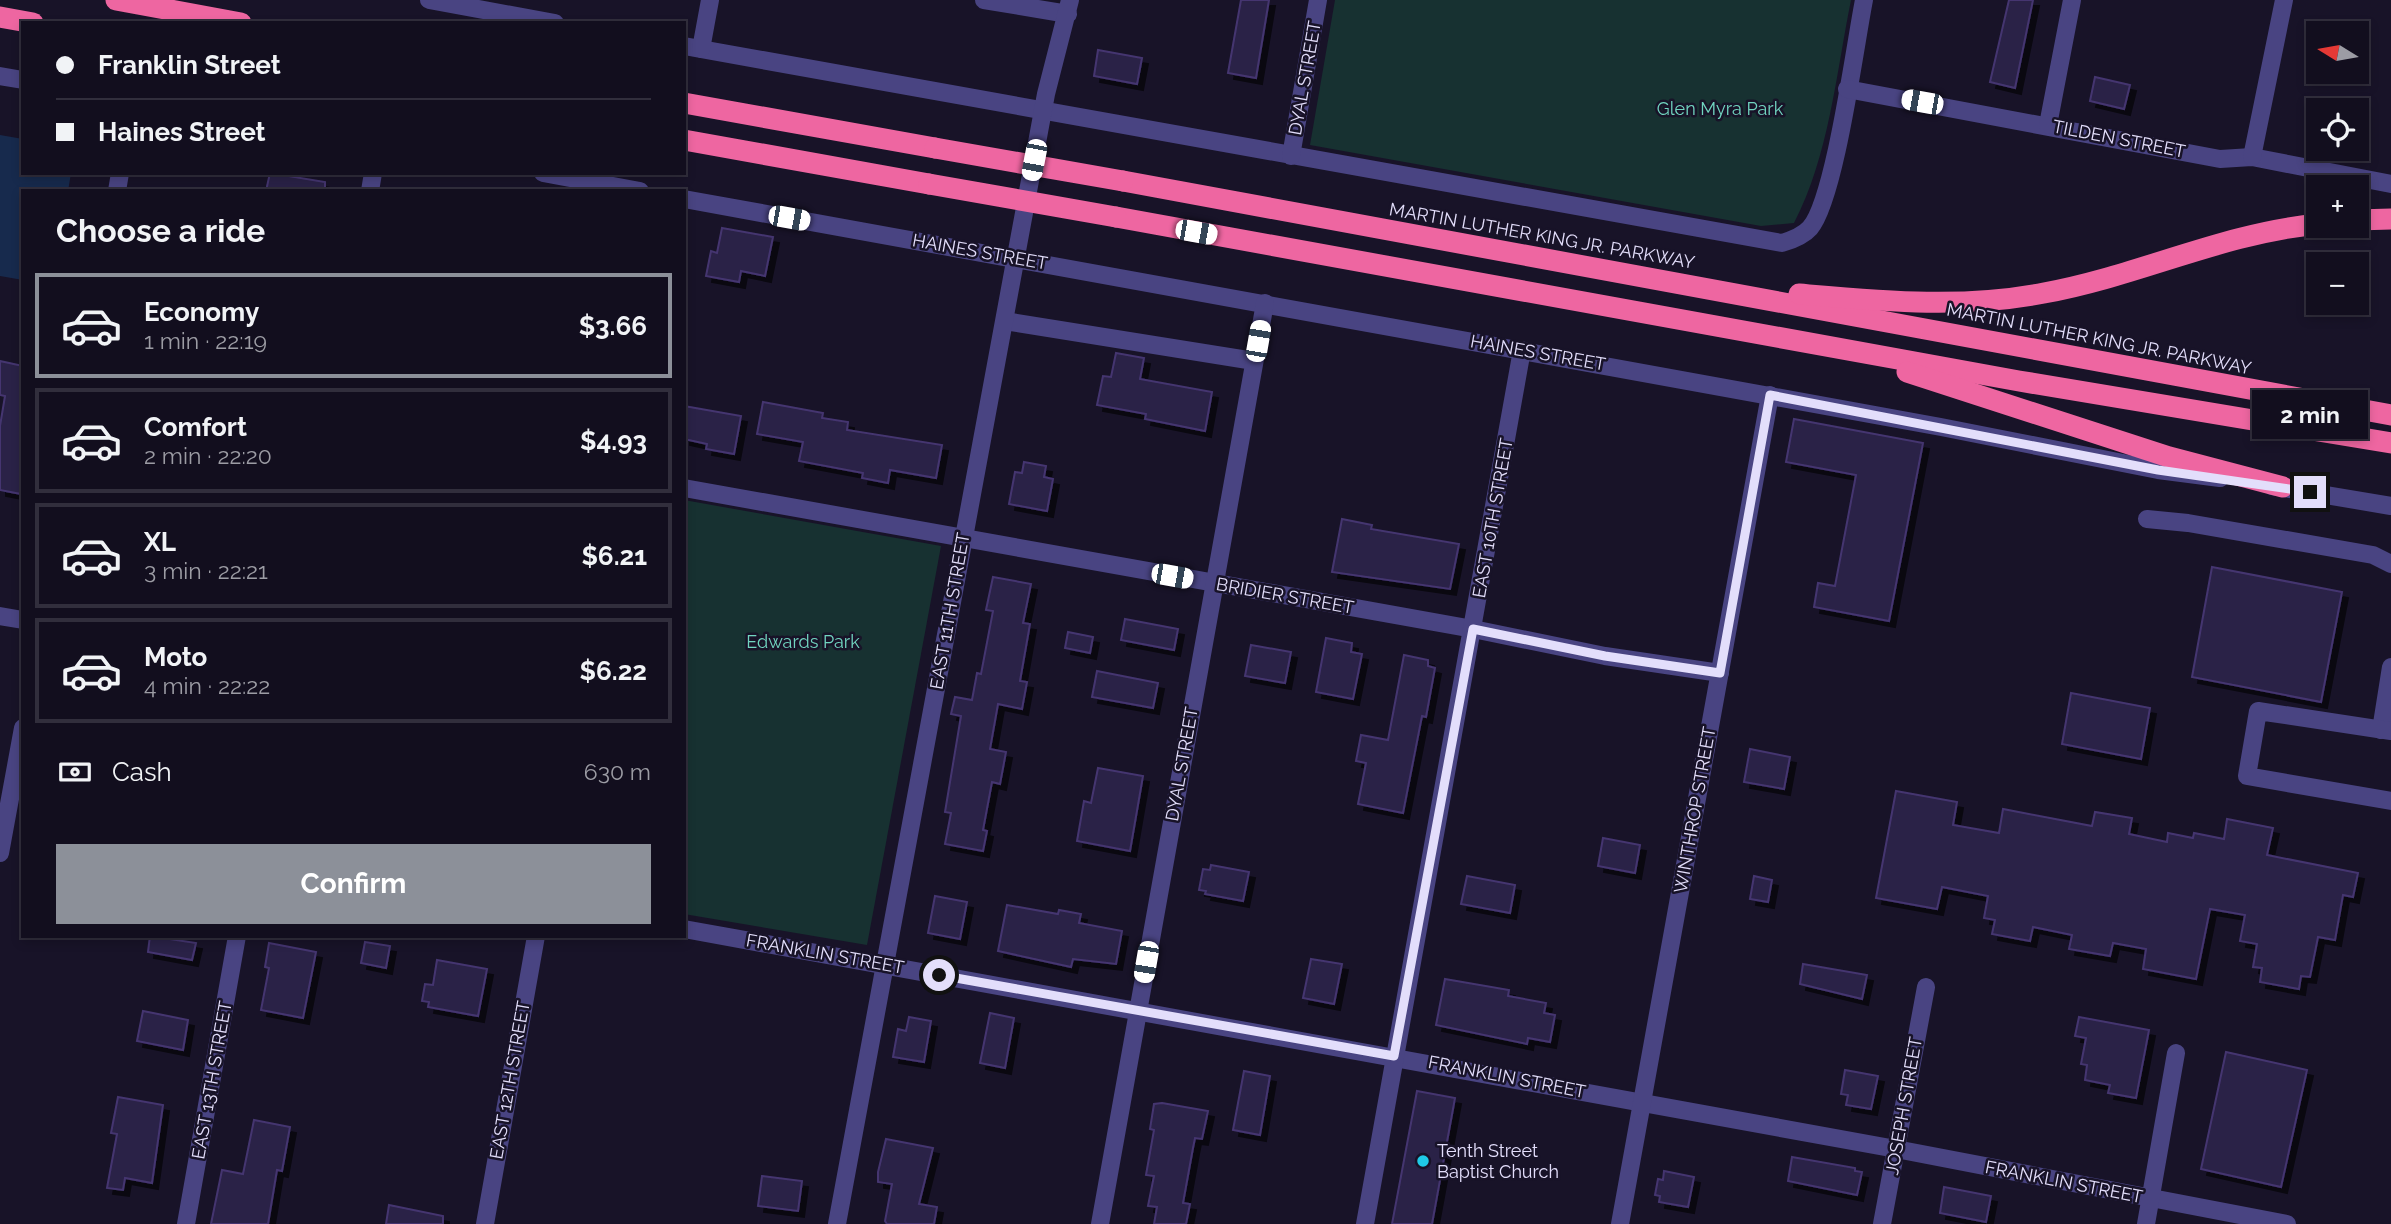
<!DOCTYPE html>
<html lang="en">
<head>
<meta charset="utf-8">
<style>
	:root { --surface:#120e1e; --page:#1f1c2b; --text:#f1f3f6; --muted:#9c9ca4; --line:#312e3c; --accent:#8c9099 }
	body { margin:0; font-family:Raleway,sans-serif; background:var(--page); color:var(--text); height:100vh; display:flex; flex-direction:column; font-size:26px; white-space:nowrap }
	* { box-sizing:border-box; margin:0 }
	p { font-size:23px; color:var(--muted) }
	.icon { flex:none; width:38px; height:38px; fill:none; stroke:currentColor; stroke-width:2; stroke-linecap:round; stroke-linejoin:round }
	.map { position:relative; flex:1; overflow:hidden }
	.sheet { position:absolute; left:21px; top:189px; width:665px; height:749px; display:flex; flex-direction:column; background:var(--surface); border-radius:0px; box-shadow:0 4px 10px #0003,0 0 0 2px var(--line) }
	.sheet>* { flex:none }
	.top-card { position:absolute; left:21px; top:21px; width:665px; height:154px; border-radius:0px; box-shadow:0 4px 10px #0003,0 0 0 2px var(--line); display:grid; align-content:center; height:154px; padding:0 35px; background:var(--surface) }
	.needle { width:46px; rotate:281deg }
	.controls { position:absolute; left:2306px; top:21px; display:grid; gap:14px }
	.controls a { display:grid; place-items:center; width:63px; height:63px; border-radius:0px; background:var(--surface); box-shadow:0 4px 10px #0003,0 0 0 2px var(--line); font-size:35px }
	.end { position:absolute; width:32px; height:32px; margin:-16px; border:9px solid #e3defb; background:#111; box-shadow:0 0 0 4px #111 }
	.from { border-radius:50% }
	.bubble { position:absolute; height:49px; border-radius:0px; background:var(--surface); box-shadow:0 4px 10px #0003,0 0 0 2px var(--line); font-size:23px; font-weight:700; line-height:49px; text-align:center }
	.car { position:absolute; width:21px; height:42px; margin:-21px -10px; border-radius:9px; box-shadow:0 0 5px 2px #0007; background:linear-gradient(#fff 24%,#345 0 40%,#fff 0 76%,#345 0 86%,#fff 0) }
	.top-card b { display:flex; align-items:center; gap:24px; height:66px; font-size:26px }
	.top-card b+b { border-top:2px solid var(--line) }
	.top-card i { width:18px; height:18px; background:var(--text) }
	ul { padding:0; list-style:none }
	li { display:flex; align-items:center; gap:21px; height:105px; margin:0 14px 10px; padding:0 21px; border:4px solid var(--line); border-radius:0px }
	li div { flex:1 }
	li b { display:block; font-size:26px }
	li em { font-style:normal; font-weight:700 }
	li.active { border-color:var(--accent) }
	li>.icon { width:63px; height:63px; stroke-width:1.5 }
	h2 { padding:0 35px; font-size:32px; line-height:84px }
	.pay { display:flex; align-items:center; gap:18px; height:77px; padding:0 35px; font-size:26px }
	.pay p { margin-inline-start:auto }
	.cta { display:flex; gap:14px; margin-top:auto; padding:14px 35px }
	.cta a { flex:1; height:80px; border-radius:0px; background:var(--accent); color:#fff; font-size:28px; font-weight:700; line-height:80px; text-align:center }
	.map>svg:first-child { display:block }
	.green { fill:#173131 }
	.water { fill:#172a4d }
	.building { fill:#2b2147; stroke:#443670; stroke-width:2; filter:url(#shadow) }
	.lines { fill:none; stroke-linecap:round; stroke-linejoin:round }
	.minor { stroke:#494482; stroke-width:18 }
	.highway { stroke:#ee66a1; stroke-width:21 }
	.highway-bridge { stroke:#ee66a1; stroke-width:21 }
	.route { stroke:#e3defb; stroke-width:9 }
	.poi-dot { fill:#1fcae7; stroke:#181328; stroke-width:2.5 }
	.labels { text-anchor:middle; stroke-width:5; stroke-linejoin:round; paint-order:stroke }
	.street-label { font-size:18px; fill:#e3defb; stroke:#181328 }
	.park-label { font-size:18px; fill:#71d5c0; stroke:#181328 }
	.poi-label { font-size:18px; fill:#e3defb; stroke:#181328; text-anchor:start }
</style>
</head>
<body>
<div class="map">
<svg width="2391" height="1224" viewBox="0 0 2391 1224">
	<defs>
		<filter id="shadow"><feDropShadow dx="6" dy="6" stdDeviation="0" flood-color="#0009"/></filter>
	</defs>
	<rect width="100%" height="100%" fill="#181328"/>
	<g class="green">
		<path d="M1335,0h516c-15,74 -22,156 -57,223l-33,3 -451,-81z"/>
		<path d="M684,500l257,46 -74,399 -183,-31z"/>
	</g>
	<path class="water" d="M0,135l23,4v34h48l-3,18h-45v89l-23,-4z"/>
	<g class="building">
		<path d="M1241,0h28l-13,78 -28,-5z"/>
		<path d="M2009,0h24l-18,88 -25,-6z"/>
		<path d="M1098,50l44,8 -5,26 -43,-8z"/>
		<path d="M2095,77l35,8 -6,24 -34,-8z"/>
		<path d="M270,173l55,9v9h-59z"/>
		<path d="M722,228l51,9 -8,39 -24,-5 -2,11 -33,-6 5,-25 6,2z"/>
		<path d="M1116,353l28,5 -4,21 72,13 -7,39 -60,-12 1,-5 -49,-9 6,-29 8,1z"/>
		<path d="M0,361l23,5 -2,128 -21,-4v-64l5,-30 -5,-1z"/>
		<path d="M763,402l60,11 -1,5 26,4 -1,8 95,15 -6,33 -46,-8 -2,13 -26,-5 1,-5 -64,-12 4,-19 -46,-8z"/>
		<path d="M684,406l57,10 -7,38 -28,-5 1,-5 -23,-5z"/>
		<path d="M1794,419l129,24 -34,178 -75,-14 4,-24 17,3 21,-111 -70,-13z"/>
		<path d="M1024,462l22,4 -2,11 9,2 -6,32 -38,-7 6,-32 7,1z"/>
		<path d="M1342,519l30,6 -1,4 88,15 -9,45 -118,-17z"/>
		<path d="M2212,567l130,25 -21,110 -129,-25z"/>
		<path d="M993,577l38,7 -8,39 7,1 -10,57 7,1 -5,27 -24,-5 -8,45 16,3 -6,32 -8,-2 -9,48 4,1 -4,20 -38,-7 6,-31 -6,-1 16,-96 -10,-2 4,-17 17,3 5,-27 4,1 12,-63 -7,-1z"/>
		<path d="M1125,619l53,10 -4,21 -53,-10z"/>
		<path d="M1068,632l25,5 -3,16 -25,-5z"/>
		<path d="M1326,638l26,5 -1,9 11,2 -9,45 -37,-7z"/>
		<path d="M1251,645l40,7 -6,31 -40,-7z"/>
		<path d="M1404,655l24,5v6l7,2 -9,49 -4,-1 -19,97 -45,-9 8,-41 -10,-2 5,-26 27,5z"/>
		<path d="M1097,671l61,12 -5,25 -61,-11z"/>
		<path d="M2071,693l79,15 -9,51 -79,-15z"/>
		<path d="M1750,749l40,8 -6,32 -40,-7z"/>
		<path d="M1098,768l45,8 -13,75 -53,-10 7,-40 7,2z"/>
		<path d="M1896,791l61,11 -4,23 46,8 4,-24 89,17 3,-14 37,6 -3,16 38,8 1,-9 25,5 1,-5 30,6 3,-20 46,9 -6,27 91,18 -5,24 -10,-2 -8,45 -17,-3 -8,40 -9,-1 -2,13 -39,-7 2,-14 -9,-1 4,-23 -17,-3 5,-26 -35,-6 -14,70 -53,-10 3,-20 -33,-6 -3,13 -41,-7 3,-14 -39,-8 -3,14 -38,-7 3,-14 -11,-2 4,-22 -46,-9 -5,22 -61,-11z"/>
		<path d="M1603,838l37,7 -5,28 -37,-7z"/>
		<path d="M1211,865l38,7 -6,29 -38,-7 1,-3 -7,-1 4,-21 7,1z"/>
		<path d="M1467,876l48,9 -5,28 -49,-9z"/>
		<path d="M1754,876l18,4 -4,22 -18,-3z"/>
		<path d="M935,896l32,6 -7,37 -32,-6z"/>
		<path d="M1007,905l51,9 1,-4 22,4 -2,9 43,8 -6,33 -43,-5 -2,8 -73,-16z"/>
		<path d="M150,936l46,7 -4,17 -44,-8z"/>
		<path d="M365,942l25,4 -4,22 -25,-5z"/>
		<path d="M269,943l47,9 -13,66 -42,-8 8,-42 -4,-1z"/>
		<path d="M1311,959l31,5 -8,40 -31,-6z"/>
		<path d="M437,960l50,9 -9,47 -50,-9 1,-5 -7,-1 3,-17 8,1z"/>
		<path d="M1803,964l64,11 -5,24 -62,-15z"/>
		<path d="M1445,979l64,11 -1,6 38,7 -2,10 11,2 -5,27 -22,-4 -1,6 -91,-19z"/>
		<path d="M143,1011l45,9 -5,30 -46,-9z"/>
		<path d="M990,1013l24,5 -9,50 -25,-5z"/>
		<path d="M909,1017l22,4 -7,41 -31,-5 5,-28 8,2z"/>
		<path d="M2079,1017l70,13 -13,68 -28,-5 2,-8 -25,-5 2,-15 -6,-1 5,-26 -11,-2z"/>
		<path d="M2226,1052l81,18 -26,117 -80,-18z"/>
		<path d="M1845,1070l33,6 -7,33 -25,-4 2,-10 -7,-1z"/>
		<path d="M1244,1071l26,5 -10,59 -27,-5z"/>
		<path d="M1417,1091l38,7 -23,126h-40z"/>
		<path d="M118,1097l45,8 -11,78 -27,-5 -2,12 -16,-2 10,-54 -6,-1z"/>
		<path d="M1162,1103l46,8 -6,28 -7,-1 -2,10 -10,55 7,1 -4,20h-32l3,-17 -9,-1 6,-30 -8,-1 8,-45 -4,-1 4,-25z"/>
		<path d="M254,1120l36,7 -8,44 -5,-1 -9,54h-57l11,-54 21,4z"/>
		<path d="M886,1139l47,9 -14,56 18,3 -3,17h-47l-2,-3 7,-37 -14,-2v-10z"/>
		<path d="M1792,1157l63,11v3l7,1 -5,23 -69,-14z"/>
		<path d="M1664,1171l30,6 -6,30 -29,-5 1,-6 -5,-1 3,-16 5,1z"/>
		<path d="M762,1176l40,5 -4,30 -40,-5z"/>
		<path d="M1944,1187l47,9 -5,26 -46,-9z"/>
		<path d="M389,1205l54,11v8h-57z"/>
	</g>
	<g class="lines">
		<g class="minor">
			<path d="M429,0l126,23"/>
			<path d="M984,0l84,14"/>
			<path d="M684,46l1098,197c10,-3 21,-7 28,-15 25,-29 45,-183 54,-228"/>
			<path d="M701,49l9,-49"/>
			<path d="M0,76l23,4"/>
			<path d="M1847,89l373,70 32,-2 139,27"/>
			<path d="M2048,125l24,-125"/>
			<path d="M1291,156l27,-156"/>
			<path d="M2252,157l32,-157"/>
			<path d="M543,173l97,18"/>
			<path d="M117,191l3,-18"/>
			<path d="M370,191l3,-18"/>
			<path d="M684,199l1257,228 217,43 62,8"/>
			<path d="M1005,321l249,40"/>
			<path d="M2272,486l119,20"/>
			<path d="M684,488l789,141 132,27 115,17"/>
			<path d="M2147,519l41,4 185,32 18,9"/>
			<path d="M0,616l23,4"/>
			<path d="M2381,730l10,-63"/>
			<path d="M2391,731l-133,-20 -11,65 144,25"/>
			<path d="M0,853l23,-125"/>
			<path d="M684,929l1212,220 391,75"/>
			<path d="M186,1224l51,-288"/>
			<path d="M485,1224l51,-288"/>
			<path d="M837,1224l209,-1130 24,-94"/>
			<path d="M1100,1224l165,-921"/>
			<path d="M1365,1224l157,-874"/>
			<path d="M1620,1224l150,-829"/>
			<path d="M1882,1224l44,-237"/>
			<path d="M2146,1224l30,-171"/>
		</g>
		<g class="highway">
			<path d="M116,0l125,23"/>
			<path d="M0,17l33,6"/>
			<path d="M684,103l251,45"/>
			<path d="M684,140l245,44"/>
			<path d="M1123,181l1268,234"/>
			<path d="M1116,217l903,164 372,62"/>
			<path d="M2357,220l34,-1"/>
			<path d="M1799,294c82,7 164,15 245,-1 94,-17 179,-60 275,-69"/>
			<path d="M1907,372l262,85 114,30"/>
		</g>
		<g class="highway-bridge">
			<path d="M935,148l188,33"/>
			<path d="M929,184l187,33"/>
		</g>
	</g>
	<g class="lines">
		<path class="route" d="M939,975l455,81 79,-427 132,27 115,17 50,-278 388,75 152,22"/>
	</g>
	<circle class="poi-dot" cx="1423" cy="1161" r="7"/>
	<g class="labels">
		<g class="street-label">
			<text transform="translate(1305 78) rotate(-80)" y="6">DYAL STREET</text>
			<text transform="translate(2119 139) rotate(11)" y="6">TILDEN STREET</text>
			<text transform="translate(1542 236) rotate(10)" y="6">MARTIN LUTHER KING JR. PARKWAY</text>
			<text transform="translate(980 252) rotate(10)" y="6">HAINES STREET</text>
			<text transform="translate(2099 339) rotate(11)" y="6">MARTIN LUTHER KING JR. PARKWAY</text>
			<text transform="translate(1538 353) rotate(10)" y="6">HAINES STREET</text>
			<text transform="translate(1493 518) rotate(-80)" y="6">EAST 10TH STREET</text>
			<text transform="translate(1285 596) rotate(10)" y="6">BRIDIER STREET</text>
			<text transform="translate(950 611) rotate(-80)" y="6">EAST 11TH STREET</text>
			<text transform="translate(1182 764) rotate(-80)" y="6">DYAL STREET</text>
			<text transform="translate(1695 810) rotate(-80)" y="6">WINTHROP STREET</text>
			<text transform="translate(825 954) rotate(10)" y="6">FRANKLIN STREET</text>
			<text transform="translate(1507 1077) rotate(11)" y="6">FRANKLIN STREET</text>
			<text transform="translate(212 1080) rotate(-80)" y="6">EAST 13TH STREET</text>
			<text transform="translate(510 1080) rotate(-80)" y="6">EAST 12TH STREET</text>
			<text transform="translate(1904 1106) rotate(-80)" y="6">JOSEPH STREET</text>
			<text transform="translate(2064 1182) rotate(11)" y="6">FRANKLIN STREET</text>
		</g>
		<g class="park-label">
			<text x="1720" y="115">Glen Myra Park</text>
			<text x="803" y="648">Edwards Park</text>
		</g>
		<g class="poi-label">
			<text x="1437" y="1157">Tenth Street<tspan x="1437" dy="21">Baptist Church</tspan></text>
		</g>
	</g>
</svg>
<div class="controls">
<a><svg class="needle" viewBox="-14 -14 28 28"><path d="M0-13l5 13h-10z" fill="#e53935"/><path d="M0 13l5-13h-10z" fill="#9c9ca4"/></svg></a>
<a><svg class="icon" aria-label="locate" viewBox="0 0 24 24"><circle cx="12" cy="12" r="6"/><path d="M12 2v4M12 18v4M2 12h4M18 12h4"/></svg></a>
<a>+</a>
<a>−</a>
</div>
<i class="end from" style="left:939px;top:975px"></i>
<i class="end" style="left:2310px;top:492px"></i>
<div class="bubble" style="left:2252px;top:390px;width:116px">2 min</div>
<i class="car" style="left:1922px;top:102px;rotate:280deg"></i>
<i class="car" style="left:1034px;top:160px;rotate:191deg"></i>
<i class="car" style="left:789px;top:218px;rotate:100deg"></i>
<i class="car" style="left:1196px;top:232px;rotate:100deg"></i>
<i class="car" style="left:1258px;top:341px;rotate:10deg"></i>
<i class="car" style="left:1172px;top:576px;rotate:100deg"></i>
<i class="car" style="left:1146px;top:962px;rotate:190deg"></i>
<div class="top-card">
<b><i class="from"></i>Franklin Street</b>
<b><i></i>Haines Street</b>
</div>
<section class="sheet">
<h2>Choose a ride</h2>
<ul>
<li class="active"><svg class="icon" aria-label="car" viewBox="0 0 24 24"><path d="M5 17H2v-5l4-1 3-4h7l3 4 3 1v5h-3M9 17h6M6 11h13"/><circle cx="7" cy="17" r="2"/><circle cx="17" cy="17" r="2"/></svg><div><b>Economy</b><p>1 min · 22:19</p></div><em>$3.66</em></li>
<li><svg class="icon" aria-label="car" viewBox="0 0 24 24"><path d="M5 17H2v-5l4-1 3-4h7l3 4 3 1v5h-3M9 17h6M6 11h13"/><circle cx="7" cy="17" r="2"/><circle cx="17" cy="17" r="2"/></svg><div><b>Comfort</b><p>2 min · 22:20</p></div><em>$4.93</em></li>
<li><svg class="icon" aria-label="car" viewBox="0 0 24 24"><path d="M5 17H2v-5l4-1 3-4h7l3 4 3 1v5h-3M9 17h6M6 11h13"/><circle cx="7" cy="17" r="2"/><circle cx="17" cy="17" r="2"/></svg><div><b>XL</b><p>3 min · 22:21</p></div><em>$6.21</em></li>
<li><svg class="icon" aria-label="car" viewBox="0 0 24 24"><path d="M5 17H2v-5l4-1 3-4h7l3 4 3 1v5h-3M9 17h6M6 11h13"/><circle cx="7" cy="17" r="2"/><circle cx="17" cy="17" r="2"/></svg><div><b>Moto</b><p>4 min · 22:22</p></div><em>$6.22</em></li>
</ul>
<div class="pay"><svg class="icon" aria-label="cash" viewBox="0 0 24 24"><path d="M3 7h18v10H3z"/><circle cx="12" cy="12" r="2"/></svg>Cash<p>630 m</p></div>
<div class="cta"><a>Confirm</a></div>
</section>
</div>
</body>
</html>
